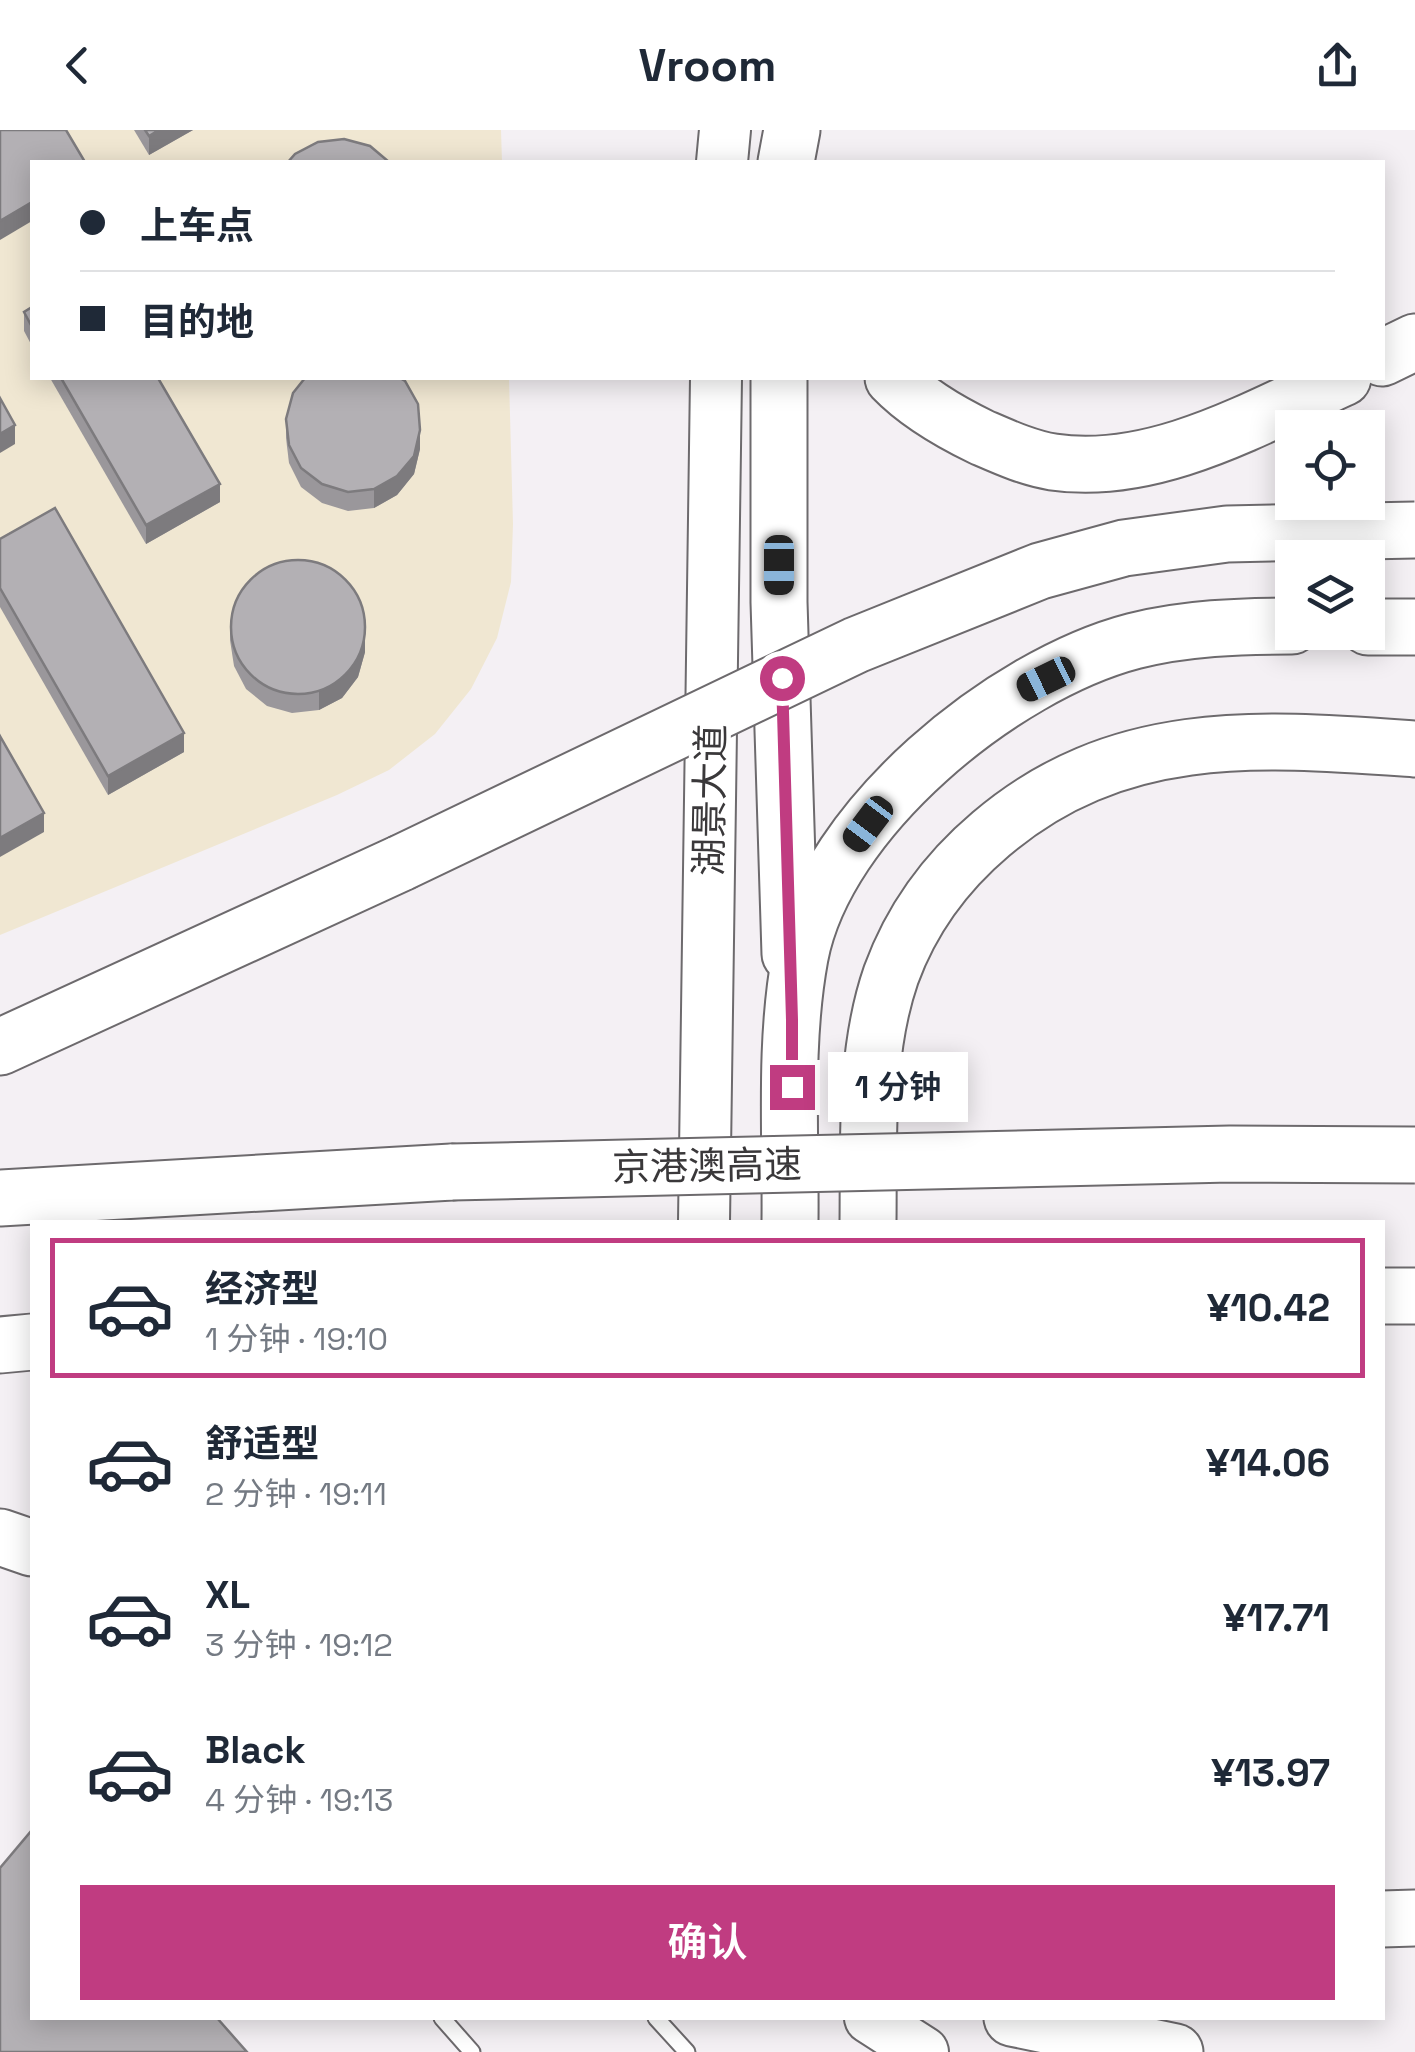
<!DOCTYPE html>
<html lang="zh">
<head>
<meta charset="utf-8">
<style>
	:root { --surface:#fff; --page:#f2f2f3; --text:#1f2937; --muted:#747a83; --line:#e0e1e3; --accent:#c03c81 }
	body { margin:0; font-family:"Space Grotesk","Noto Sans SC",sans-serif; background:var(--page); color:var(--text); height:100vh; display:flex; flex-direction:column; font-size:38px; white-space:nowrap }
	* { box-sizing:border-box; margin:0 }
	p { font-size:32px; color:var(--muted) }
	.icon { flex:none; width:55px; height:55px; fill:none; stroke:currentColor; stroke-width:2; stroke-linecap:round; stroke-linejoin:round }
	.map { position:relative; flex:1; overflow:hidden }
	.details { position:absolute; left:30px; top:1090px; width:1355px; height:800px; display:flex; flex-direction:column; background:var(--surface); border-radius:0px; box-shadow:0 5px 25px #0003 }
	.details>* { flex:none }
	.top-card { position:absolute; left:30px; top:30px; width:1355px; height:220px; border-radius:0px; box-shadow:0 5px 25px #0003; display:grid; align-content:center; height:220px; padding:0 50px; background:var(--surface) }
	.controls { position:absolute; left:1275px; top:280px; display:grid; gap:20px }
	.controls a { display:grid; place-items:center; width:110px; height:110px; border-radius:0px; background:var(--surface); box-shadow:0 5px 25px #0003; font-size:50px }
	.end { position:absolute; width:45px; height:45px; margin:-22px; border:12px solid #c03c81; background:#fff; box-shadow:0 0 0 5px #fff }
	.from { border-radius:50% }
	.bubble { position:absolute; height:70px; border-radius:0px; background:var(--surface); box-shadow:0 5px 25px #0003; font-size:32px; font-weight:600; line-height:70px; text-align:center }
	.car { position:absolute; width:30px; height:60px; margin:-30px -15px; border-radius:12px; box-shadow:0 0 8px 2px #0007; background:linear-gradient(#222 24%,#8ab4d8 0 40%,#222 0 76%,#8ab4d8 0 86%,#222 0) }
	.top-card b { display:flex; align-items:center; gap:35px; height:95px; font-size:38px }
	.top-card b+b { border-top:2px solid var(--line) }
	.top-card i { width:25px; height:25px; background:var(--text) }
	ul { padding:18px 0 0; list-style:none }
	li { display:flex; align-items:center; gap:30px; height:140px; margin:0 20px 15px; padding:0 30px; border:5px solid transparent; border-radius:0px }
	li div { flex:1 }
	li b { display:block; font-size:38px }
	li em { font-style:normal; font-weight:600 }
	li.current { border-color:var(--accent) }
	li>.icon { width:90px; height:90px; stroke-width:1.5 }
	.primary-button { display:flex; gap:20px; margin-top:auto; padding:20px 50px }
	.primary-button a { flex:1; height:115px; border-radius:0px; background:var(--accent); color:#fff; font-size:40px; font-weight:600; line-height:115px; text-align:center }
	header { display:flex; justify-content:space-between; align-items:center; height:130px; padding:0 50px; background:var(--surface); font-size:45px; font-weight:600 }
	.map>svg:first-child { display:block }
	.industrial { fill:#f0e7d2 }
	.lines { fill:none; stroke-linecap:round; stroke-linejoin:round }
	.lane-casing { stroke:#6d6a6d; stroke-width:19 }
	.primary-casing { stroke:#6d6a6d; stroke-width:54 }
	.highway-casing { stroke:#6d6a6d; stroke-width:59 }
	.lane { stroke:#fff; stroke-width:15 }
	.primary { stroke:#fff; stroke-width:50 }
	.highway { stroke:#fff; stroke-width:55 }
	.highway-bridge-casing { stroke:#6d6a6d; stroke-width:59; stroke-linecap:butt }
	.highway-bridge { stroke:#fff; stroke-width:55 }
	.wall { fill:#9a979b }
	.shaded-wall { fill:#7d7b7e }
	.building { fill:#b3b0b4; stroke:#7d7b7e; stroke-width:2.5 }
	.route { stroke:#c03c81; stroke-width:12 }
	.labels { text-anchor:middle; stroke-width:9; stroke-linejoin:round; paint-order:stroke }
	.street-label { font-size:38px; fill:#3a383a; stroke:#fff }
</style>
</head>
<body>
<header><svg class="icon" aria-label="back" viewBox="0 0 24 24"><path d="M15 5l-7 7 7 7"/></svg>Vroom<svg class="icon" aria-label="share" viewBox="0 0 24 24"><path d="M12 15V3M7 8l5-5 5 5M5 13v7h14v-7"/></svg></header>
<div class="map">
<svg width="1415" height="1922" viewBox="0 0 1415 1922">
	<rect width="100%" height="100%" fill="#f4f0f4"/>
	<path class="industrial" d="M0,0h501l1,32h-470v216h477l4,146 -2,58 -14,56 -26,51 -36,45 -46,36 -52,25 -337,140z"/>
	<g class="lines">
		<defs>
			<g id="lane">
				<path d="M442,1888l30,34"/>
				<path d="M656,1888l31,34"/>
			</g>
			<g id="primary">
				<path d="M722,32l3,-32"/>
				<path d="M704,1092l12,-844"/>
				<path d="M870,1888l53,34"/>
			</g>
			<g id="highway">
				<path d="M786,32l6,-32"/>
				<path d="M1382,228l33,-16"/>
				<path d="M779,248v224l11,352"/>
				<path d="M893,248c24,25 57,44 88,59 23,10 47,21 72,25 101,15 202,-44 290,-84"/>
				<path d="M1368,497h47"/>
				<path d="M0,917l401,-184"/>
				<path d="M0,1068l452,-26"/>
				<path d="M790,1092c1,-87 -6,-179 10,-265 26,-138 203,-282 334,-316 51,-13 106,-15 158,-15"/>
				<path d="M868,1092c1,-81 -4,-169 23,-247 20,-55 55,-103 100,-141 127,-108 268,-96 424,-85"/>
				<path d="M1382,1166h33"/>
				<path d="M0,1215l32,-3"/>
				<path d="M0,1407l32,11"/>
				<path d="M1382,1789l33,-1"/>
				<path d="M1012,1888l163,34"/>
			</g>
		</defs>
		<use href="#lane" class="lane-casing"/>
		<use href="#primary" class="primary-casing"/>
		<use href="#highway" class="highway-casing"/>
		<use href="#lane" class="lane"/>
		<use href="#primary" class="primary"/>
		<use href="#highway" class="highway"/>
		<defs>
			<g id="highway-bridge">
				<path d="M401,733l455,-218 184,-74 84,-23 103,-14 188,-4"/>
				<path d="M452,1042l778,-18 185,1"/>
			</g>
		</defs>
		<use href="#highway-bridge" class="highway-bridge-casing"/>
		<use href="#highway-bridge" class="highway-bridge"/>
	</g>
	<g class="wall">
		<path d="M134,0h59l-44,25z"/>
		<path d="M32,177v39l-8,-15v-19z"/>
		<path d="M50,248h108l62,124 -74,42z"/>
		<path d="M286,289l134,30 -6,25 -17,21 -23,13 -26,3 -26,-8 -21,-16 -12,-24 -3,-25z"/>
		<path d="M0,409l184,213 -76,43 -108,-188z"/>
		<path d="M230,491l135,31 -7,25 -16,21 -23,12 -27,3 -25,-7 -21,-17 -12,-23 -4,-26z"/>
	</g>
	<g class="shaded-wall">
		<path d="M159,0h34l-44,25v-19z"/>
		<path d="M32,72v19l-32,19v-19z"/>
		<path d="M15,295v19l-15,9v-19z"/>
		<path d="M420,300v19l-6,25 -17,21 -23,13v-19z"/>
		<path d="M220,354v18l-74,42v-19z"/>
		<path d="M365,503v19l-7,25 -16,21 -23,12v-19z"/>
		<path d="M184,603v19l-76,43v-19z"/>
		<path d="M44,683v19l-44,25v-19z"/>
	</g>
	<g class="building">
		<path d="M0,0h66l19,32h-53v40l-32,19z"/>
		<path d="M145,0h14l-10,6z"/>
		<path d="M344,9l26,7 19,16h-101l7,-8 23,-12z"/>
		<path d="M32,177v20l-8,-15z"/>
		<path d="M61,248h97l62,106 -74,41z"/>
		<path d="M305,248h95l5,3 13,23 2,26 -6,26 -17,20 -23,13 -26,3 -26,-8 -21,-16 -12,-23 -3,-26 7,-26z"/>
		<path d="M0,268l15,27 -15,9z"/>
		<path d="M55,378l129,225 -76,43 -108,-188v-49z"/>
		<circle cx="298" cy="497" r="67"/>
		<path d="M0,606l44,77 -44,25z"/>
		<path d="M32,1700v188h185l30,34h-247v-184z"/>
	</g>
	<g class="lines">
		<path class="route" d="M782,548l10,342v67"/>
	</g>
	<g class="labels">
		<g class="street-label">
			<text transform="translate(710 670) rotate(-89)" y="13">湖景大道</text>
			<text transform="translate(707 1036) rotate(-1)" y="13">京港澳高速</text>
		</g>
	</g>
</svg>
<div class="controls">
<a><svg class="icon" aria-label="locate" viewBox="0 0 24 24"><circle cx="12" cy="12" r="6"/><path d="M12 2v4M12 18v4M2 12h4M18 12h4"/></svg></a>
<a><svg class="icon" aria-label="layers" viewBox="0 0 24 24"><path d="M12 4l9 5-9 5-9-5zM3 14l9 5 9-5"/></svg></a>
</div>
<i class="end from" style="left:782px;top:548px"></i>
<i class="end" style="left:792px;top:957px"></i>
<div class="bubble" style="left:828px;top:922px;width:140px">1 分钟</div>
<i class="car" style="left:779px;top:435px;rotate:180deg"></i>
<i class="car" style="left:1046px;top:549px;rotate:244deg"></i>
<i class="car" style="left:868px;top:694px;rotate:217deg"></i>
<div class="top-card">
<b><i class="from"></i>上车点</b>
<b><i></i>目的地</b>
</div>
<section class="details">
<ul>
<li class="current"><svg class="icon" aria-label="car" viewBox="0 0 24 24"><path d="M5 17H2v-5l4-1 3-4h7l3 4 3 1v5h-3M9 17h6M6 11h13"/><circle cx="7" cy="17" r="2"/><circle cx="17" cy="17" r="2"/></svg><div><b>经济型</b><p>1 分钟 · 19:10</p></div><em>¥10.42</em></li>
<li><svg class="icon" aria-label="car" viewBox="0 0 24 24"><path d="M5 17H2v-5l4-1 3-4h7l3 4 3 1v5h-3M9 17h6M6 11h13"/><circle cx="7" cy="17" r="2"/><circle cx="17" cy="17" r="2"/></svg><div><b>舒适型</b><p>2 分钟 · 19:11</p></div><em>¥14.06</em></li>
<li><svg class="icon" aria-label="car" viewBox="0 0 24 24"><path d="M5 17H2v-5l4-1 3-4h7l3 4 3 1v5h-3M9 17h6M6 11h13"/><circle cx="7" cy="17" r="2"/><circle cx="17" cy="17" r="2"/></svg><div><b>XL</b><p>3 分钟 · 19:12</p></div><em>¥17.71</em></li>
<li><svg class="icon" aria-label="car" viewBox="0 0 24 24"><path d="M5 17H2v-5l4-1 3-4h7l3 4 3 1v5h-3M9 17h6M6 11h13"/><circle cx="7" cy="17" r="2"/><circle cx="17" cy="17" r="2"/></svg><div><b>Black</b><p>4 分钟 · 19:13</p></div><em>¥13.97</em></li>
</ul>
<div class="primary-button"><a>确认</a></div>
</section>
</div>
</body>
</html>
